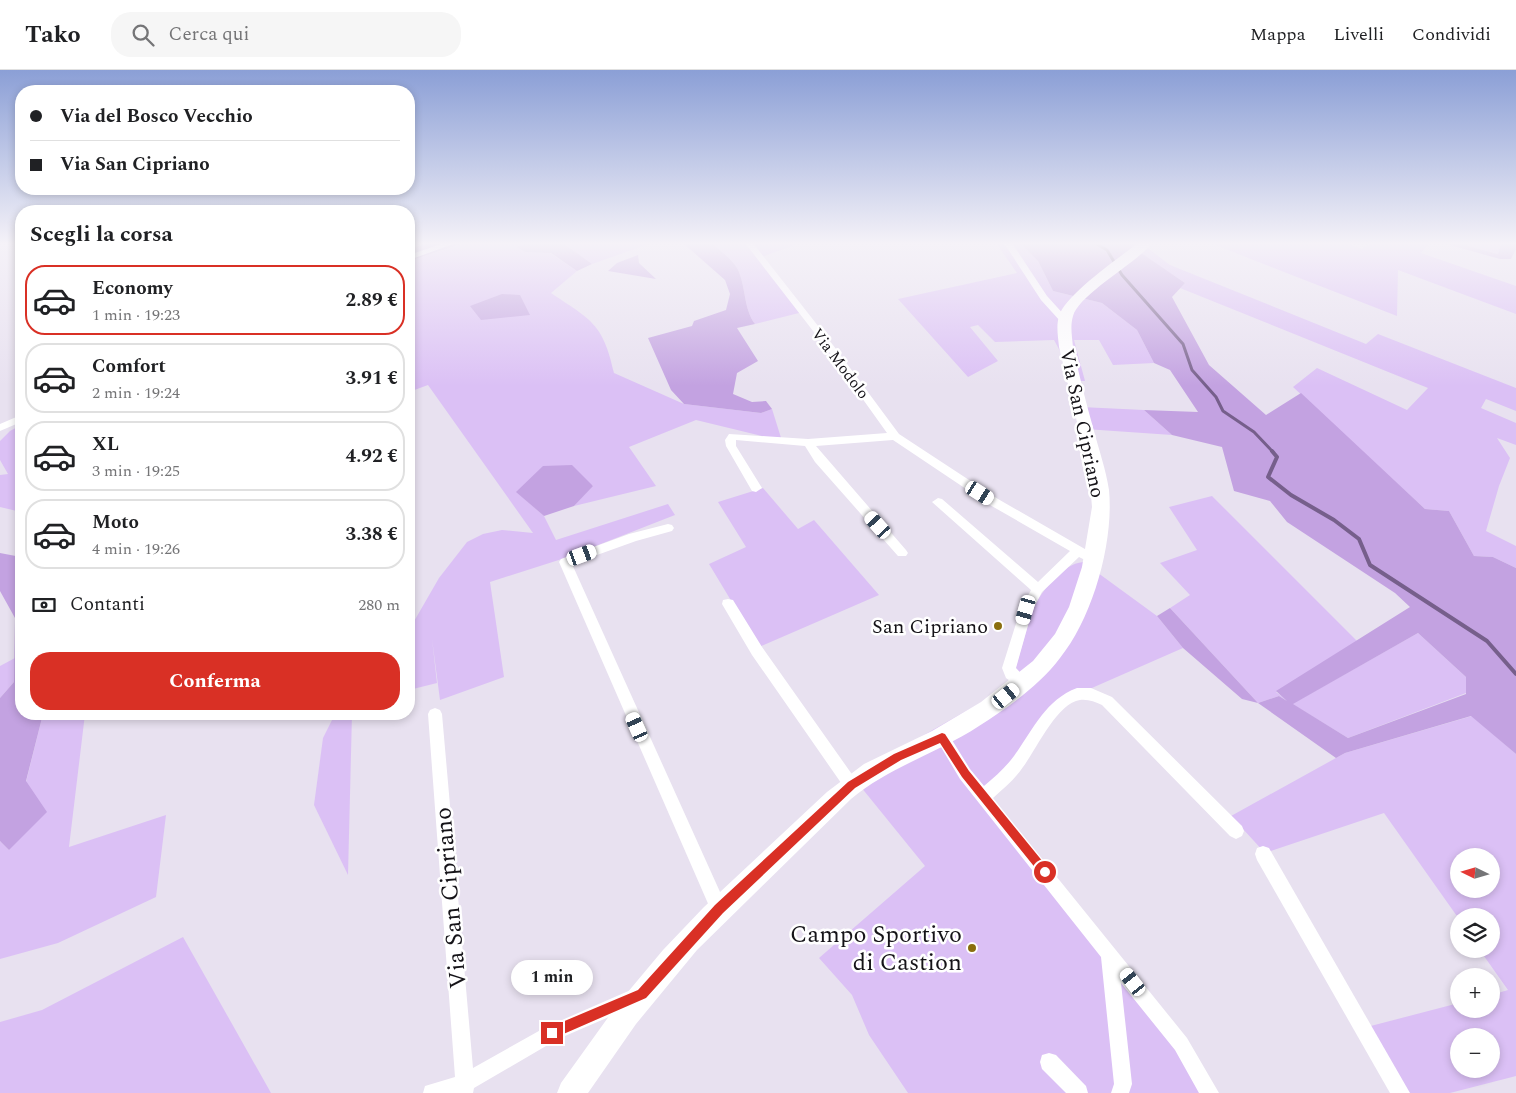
<!DOCTYPE html>
<html lang="it">
<head>
<meta charset="utf-8">
<style>
	:root { --surface:#fff; --page:#f6f6f6; --text:#202124; --muted:#757577; --line:#e0e0e0; --accent:#d93025 }
	body { margin:0; font-family:Spectral,serif; background:var(--page); color:var(--text); height:100vh; display:flex; flex-direction:column; font-size:19px; white-space:nowrap }
	* { box-sizing:border-box; margin:0 }
	p { font-size:16px; color:var(--muted) }
	.icon { flex:none; width:28px; height:28px; fill:none; stroke:currentColor; stroke-width:2; stroke-linecap:round; stroke-linejoin:round }
	.map { position:relative; flex:1; overflow:hidden }
	.details { position:absolute; left:15px; top:135px; width:400px; height:515px; display:flex; flex-direction:column; background:var(--surface); border-radius:20px; box-shadow:0 2px 8px #0003 }
	.details>* { flex:none }
	.top-card { position:absolute; left:15px; top:15px; width:400px; height:110px; border-radius:20px; box-shadow:0 2px 8px #0003; display:grid; align-content:center; height:110px; padding:0 15px; background:var(--surface) }
	.needle { width:32px; rotate:275deg }
	.fabs { position:absolute; left:1450px; top:778px; display:grid; gap:10px }
	.fabs a { display:grid; place-items:center; width:50px; height:50px; border-radius:50%; background:var(--surface); box-shadow:0 2px 8px #0003; font-size:25px }
	.end { position:absolute; width:22px; height:22px; margin:-11px; border:6px solid #d93025; background:#fff; box-shadow:0 0 0 2px #fff }
	.from { border-radius:50% }
	.bubble { position:absolute; height:35px; border-radius:18px; background:var(--surface); box-shadow:0 2px 8px #0003; font-size:16px; font-weight:700; line-height:35px; text-align:center }
	.car { position:absolute; width:15px; height:30px; margin:-15px -8px; border-radius:6px; box-shadow:0 0 4px 1px #0007; background:linear-gradient(#fff 24%,#345 0 40%,#fff 0 76%,#345 0 86%,#fff 0) }
	.top-card b { display:flex; align-items:center; gap:18px; height:48px; font-size:19px }
	.top-card b+b { border-top:1px solid var(--line) }
	.top-card i { width:12px; height:12px; background:var(--text) }
	ul { padding:0; list-style:none }
	li { display:flex; align-items:center; gap:15px; height:70px; margin:0 10px 8px; padding:0 5px; border:2px solid var(--line); border-radius:20px }
	li div { flex:1 }
	li b { display:block; font-size:19px }
	li em { font-style:normal; font-weight:700 }
	li.on { border-color:var(--accent) }
	li>.icon { width:45px; height:45px; stroke-width:1.5 }
	h2 { padding:0 15px; font-size:22px; line-height:60px }
	.pay { display:flex; align-items:center; gap:12px; height:55px; padding:0 15px; font-size:19px }
	.pay p { margin-inline-start:auto }
	.button { display:flex; gap:10px; margin-top:auto; padding:10px 15px }
	.button a { flex:1; height:58px; border-radius:20px; background:var(--accent); color:#fff; font-size:20px; font-weight:700; line-height:58px; text-align:center }
	header { display:flex; align-items:center; gap:30px; box-sizing:border-box; height:70px; padding:0 25px; background:var(--surface); border-bottom:1px solid var(--line) }
	header strong { font-size:24px }
	nav { display:flex; gap:28px; margin-inline-start:auto; font-size:18px }
	.search { width:350px; height:45px; background:var(--page); display:flex; align-items:center; gap:12px; box-sizing:border-box; padding:0 18px; border-radius:20px; color:var(--muted); font-size:19px }
	.map>svg:first-child { display:block }
	.green { fill:#dbc0f5; fill-rule:evenodd }
	.forest { fill:#c3a2e1; fill-rule:evenodd }
	.lines { fill:none; stroke-linecap:round; stroke-linejoin:round }
	.stream-far1 { stroke:#765f8b; stroke-width:3 }
	.stream { stroke:#765f8b; stroke-width:4 }
	.minor { fill:#fff; fill-rule:evenodd }
	.secondary { fill:#fff; fill-rule:evenodd }
	.route { fill:#d93025 }
	.poi-dot { fill:#8a6e0e; stroke:#fff; stroke-width:2 }
	.labels { text-anchor:middle; stroke-width:5; stroke-linejoin:round; paint-order:stroke }
	.far-street-label { font-size:16px; fill:#151318; stroke:#fff }
	.street-label { font-size:20px; fill:#151318; stroke:#fff }
	.poi-label { font-size:20px; fill:#151318; stroke:#fff; text-anchor:end }
	.near-street-label { font-size:24px; fill:#151318; stroke:#fff }
	.near-poi-label { font-size:24px; fill:#151318; stroke:#fff; text-anchor:end }
</style>
</head>
<body>
<header>
<strong>Tako</strong>
<div class="search"><svg class="icon" aria-label="search" viewBox="0 0 24 24"><circle cx="10" cy="10" r="6"/><path d="M15 15l6 6"/></svg>Cerca qui</div>
<nav><a>Mappa</a><a>Livelli</a><a>Condividi</a></nav>
</header>
<div class="map">
<svg width="1516" height="1023" viewBox="0 0 1516 1023">
	<rect width="100%" height="100%" fill="#e8e1f0"/>
	<g class="green">
		<path d="M465,173h61l-8,4 7,5 25,1 27,18 -26,22c40,27 52,30 63,80l70,31 77,9 11,-4 10,32 -86,-21 -67,27 27,39 -82,20 19,-21 -76,7 27,24 12,24 112,-36 7,11 -110,43 -75,24 14,95 -64,23 -8,-61 5,44 -28,7v-40l2,-2 -2,-4v-14l30,-52 28,-36 16,-8 19,-4 31,3 -105,-148 -19,7v-131z"/>
		<path d="M563,173h89l-60,21z"/>
		<path d="M712,173h89l-40,14 42,55 -48,12c-11,-15 -9,-34 -16,-52 -4,-11 -19,-21 -27,-29z"/>
		<path d="M996,173h24l18,18 15,30 49,12 35,27 17,33 -41,2 -14,-25h-25l11,41h-12l-1,-8 -18,-33 -59,2 -17,-17 -8,2 28,34 -30,16 -70,-78 119,-26z"/>
		<path d="M1135,173h6l29,22 196,79 12,-10 138,54v23l-30,-12 -5,9 35,15v22l-19,-7 13,20 -11,28 -13,45 30,15v22l-23,-11 -19,-1 -25,-45 -24,-2 -132,-122 24,-19 90,42 21,-22 -248,-100 5,-5 -55,-37z"/>
		<path d="M1210,173h137l15,6 8,-6h60l-9,10 95,33v28l-118,-44 -1,46z"/>
		<path d="M1466,173h36l-3,11 -31,-8z"/>
		<path d="M1081,337l63,3 28,25 -87,-6z"/>
		<path d="M21,355v87l-21,-5v-32l8,-1 -8,-14v-19l10,-10z"/>
		<path d="M763,418l35,41 16,-9 65,75 -120,52 -50,-83 37,-17 -28,-45z"/>
		<path d="M1212,426l145,145 -81,51 16,12 126,-71 48,44v16l-118,45 -69,-42 -21,7 -88,-95 20,-13 -30,-32 37,-13 -28,-43z"/>
		<path d="M1083,492l74,54 26,32 -98,43 -26,14 -75,90 224,298h-300l-39,-58 -17,-40 -33,-37 106,-92 -73,-90 142,-81 24,-22 -3,-3 18,-62c10,-18 29,-44 50,-46z"/>
		<path d="M15,588l-1,24 -14,16v-32z"/>
		<path d="M43,644h42l-16,133 97,-32 -10,82 -98,46 -58,16v-118l9,9z"/>
		<path d="M335,644h17l-4,161 -34,-70 9,-67z"/>
		<path d="M1472,646l44,38v322l-66,17h-52l-35,-65 96,-25v6h32v-14l17,-5 -29,-41h12v-33h-32v3l-75,-106 -119,40 -34,-37 114,-63zM1459,786h32v33h-32zM1459,966h32v33h-32z"/>
		<path d="M183,867l88,156h-271v-71l42,-12z"/>
	</g>
	<g class="forest">
		<path d="M428,173h36l-55,18v-12z"/>
		<path d="M526,173h37l29,21 -15,7 -26,-18 -26,-1 -8,-5z"/>
		<path d="M683,173h29c8,8 23,18 27,29 7,18 5,37 16,52l-18,4 21,33 -21,12 -4,21 19,8 14,-1 6,8 -11,4 -77,-9 -13,-14 -23,-52 44,-12 2,-5 32,-11 4,-16 -5,-14z"/>
		<path d="M1020,173h115l-4,3 54,37 -13,14 37,68 57,50 35,-22 124,116 24,2 25,45 19,1 23,11v186l-45,-38 -126,37 -9,5 -78,-55 -16,-4 -59,-51 -26,-32 13,-8 88,95 21,-7 8,5 -11,-10 134,-84 -15,-14 -108,-71 -17,-21 -36,-10 -12,-44 -50,-12 -28,-25 54,2 -28,-42 -16,-7 -17,-33 -35,-27 -49,-12 -15,-30zM1418,563l48,44v17l-118,44 -55,-34z"/>
		<path d="M1443,173h23l2,3 30,8 4,-11h14v6l-5,10h-11z"/>
		<path d="M638,185l1,8 17,16 -48,-8 9,-8z"/>
		<path d="M502,224l18,1 10,20 -49,5 -11,-14z"/>
		<path d="M572,395l21,21 -19,20 -30,10 -28,-24 27,-26z"/>
		<path d="M0,483l21,4v157h22l-17,67 21,31 -38,38 -9,-9v-143l14,-16 1,-64 -15,-27z"/>
	</g>
	<g class="lines">
		<path class="stream-far1" d="M1095,173l12,7 15,25 61,69 9,26 24,27 7,14 31,21 19,20"/>
		<path class="stream" d="M1272,381l5,6 -9,20 23,18 43,25 25,19 11,26 117,76 29,33"/>
		<g class="minor">
			<path d="M444,173h12l-47,17v-5z"/>
			<path d="M745,173h8l80,102 66,89 99,65 99,57 2,3 -2,3 -4,2 -14,-7 -37,35 -10,19 -16,57 13,14 -2,4 -5,2 -5,-2 -11,-8 -4,-10 18,-57 11,-21 -99,-88 6,-4 4,1 96,83 32,-31 -80,-46 -97,-65 -77,6 90,104 2,3 -2,3h-8l-83,-94 -10,-16 -69,-6v6l26,42 -6,4 -4,-1 -26,-45 -1,-6 4,-6 79,5 79,-6 -60,-84z"/>
			<path d="M1004,173h8l35,53 20,22v4h-6l-20,-22z"/>
			<path d="M21,345v7l-21,9v-7z"/>
			<path d="M668,454l4,1 2,3 -2,3 -36,10 -64,23 153,339 2,6 -2,6 -6,2 -6,-2 -154,-353 2,-3 68,-25z"/>
			<path d="M728,529l5,1 29,47 94,133 3,5 -3,5 -5,2 -5,-2 -94,-135 -30,-51 1,-4z"/>
			<path d="M1077,618h14l21,9 130,129 2,5 -2,5 -6,3 -6,-3 -128,-131c-7,-3 -14,-6 -22,-5 -23,3 -44,50 -57,67 -8,12 -19,21 -30,31l194,240 32,55h-20l-24,-43 -54,-67 11,101 -3,9h-18l3,-9 -13,-127 -141,-178 -25,-42 2,-5 5,-1 5,1 23,37 14,17c11,-9 22,-19 30,-30 19,-26 31,-56 63,-68z"/>
			<path d="M435,638l5,2 2,4 31,354 73,-41 87,-38 6,3 3,6 -3,6 -81,35 -84,49 -1,5h-50l2,-7 30,-9 -27,-363 2,-4z"/>
			<path d="M1263,776l6,2 141,245h-20l-133,-233 -2,-6 2,-6z"/>
			<path d="M1049,983l7,2 30,31 2,7h-22l-24,-24 -2,-7 2,-7z"/>
		</g>
		<path class="secondary" d="M1138,173h14c-15,20 -73,51 -79,73 -3,10 -1,20 0,31 6,28 13,56 21,84 5,19 12,39 15,59 5,52 -16,127 -49,168 -21,28 -52,49 -81,68 -41,27 -90,41 -128,73l-154,151 -61,74 -48,69h-31l4,-10 56,-78 46,-55 41,-43 123,-115 37,-28 68,-33 49,-29 52,-41 22,-27 14,-27 13,-40 10,-60 -3,-35 -30,-125c-1,-11 -3,-21 0,-31 6,-21 61,-59 79,-73z"/>
	</g>
	<linearGradient id="sky" x2="0" y2="1"><stop stop-color="#8b9fd6"/><stop offset="0.55" stop-color="#f5f2f8"/><stop offset="1" stop-color="#f5f2f8" stop-opacity="0"/></linearGradient>
	<rect width="1516" height="316" fill="url(#sky)"/>
	<path class="route" d="M942,663l3,1 24,37 79,97v7h-7l-79,-98 -22,-34 -39,17 -46,28 -132,125 -77,85 -94,41 -4,-2v-9l90,-38 77,-85 133,-123 46,-28z"/>
	<g class="poi-dot">
		<circle cx="998" cy="556" r="5"/>
		<circle cx="972" cy="878" r="5"/>
	</g>
	<g class="labels">
		<g class="far-street-label">
			<text transform="translate(841 293) rotate(53)" y="6">Via Modolo</text>
		</g>
		<g class="street-label">
			<text transform="translate(1083 353) rotate(78)" y="7">Via San Cipriano</text>
		</g>
		<g class="poi-label">
			<text x="988" y="563">San Cipriano</text>
		</g>
		<g class="near-street-label">
			<text transform="translate(450 828) rotate(-95)" y="8">Via San Cipriano</text>
		</g>
		<g class="near-poi-label">
			<text x="962" y="872">Campo Sportivo<tspan x="962" dy="28">di Castion</tspan></text>
		</g>
	</g>
</svg>
<div class="fabs">
<a><svg class="needle" viewBox="-14 -14 28 28"><path d="M0-13l5 13h-10z" fill="#e53935"/><path d="M0 13l5-13h-10z" fill="#757577"/></svg></a>
<a><svg class="icon" aria-label="layers" viewBox="0 0 24 24"><path d="M12 4l9 5-9 5-9-5zM3 14l9 5 9-5"/></svg></a>
<a>+</a>
<a>−</a>
</div>
<i class="end from" style="left:1045px;top:802px"></i>
<i class="end" style="left:552px;top:963px"></i>
<div class="bubble" style="left:511px;top:890px;width:82px">1 min</div>
<i class="car" style="left:980px;top:423px;rotate:122deg"></i>
<i class="car" style="left:878px;top:455px;rotate:318deg"></i>
<i class="car" style="left:582px;top:485px;rotate:70deg"></i>
<i class="car" style="left:1026px;top:540px;rotate:196deg"></i>
<i class="car" style="left:1006px;top:626px;rotate:51deg"></i>
<i class="car" style="left:637px;top:657px;rotate:336deg"></i>
<i class="car" style="left:1133px;top:912px;rotate:322deg"></i>
<div class="top-card">
<b><i class="from"></i>Via del Bosco Vecchio</b>
<b><i></i>Via San Cipriano</b>
</div>
<section class="details">
<h2>Scegli la corsa</h2>
<ul>
<li class="on"><svg class="icon" aria-label="car" viewBox="0 0 24 24"><path d="M5 17H2v-5l4-1 3-4h7l3 4 3 1v5h-3M9 17h6M6 11h13"/><circle cx="7" cy="17" r="2"/><circle cx="17" cy="17" r="2"/></svg><div><b>Economy</b><p>1 min · 19:23</p></div><em>2.89 €</em></li>
<li><svg class="icon" aria-label="car" viewBox="0 0 24 24"><path d="M5 17H2v-5l4-1 3-4h7l3 4 3 1v5h-3M9 17h6M6 11h13"/><circle cx="7" cy="17" r="2"/><circle cx="17" cy="17" r="2"/></svg><div><b>Comfort</b><p>2 min · 19:24</p></div><em>3.91 €</em></li>
<li><svg class="icon" aria-label="car" viewBox="0 0 24 24"><path d="M5 17H2v-5l4-1 3-4h7l3 4 3 1v5h-3M9 17h6M6 11h13"/><circle cx="7" cy="17" r="2"/><circle cx="17" cy="17" r="2"/></svg><div><b>XL</b><p>3 min · 19:25</p></div><em>4.92 €</em></li>
<li><svg class="icon" aria-label="car" viewBox="0 0 24 24"><path d="M5 17H2v-5l4-1 3-4h7l3 4 3 1v5h-3M9 17h6M6 11h13"/><circle cx="7" cy="17" r="2"/><circle cx="17" cy="17" r="2"/></svg><div><b>Moto</b><p>4 min · 19:26</p></div><em>3.38 €</em></li>
</ul>
<div class="pay"><svg class="icon" aria-label="cash" viewBox="0 0 24 24"><path d="M3 7h18v10H3z"/><circle cx="12" cy="12" r="2"/></svg>Contanti<p>280 m</p></div>
<div class="button"><a>Conferma</a></div>
</section>
</div>
</body>
</html>
